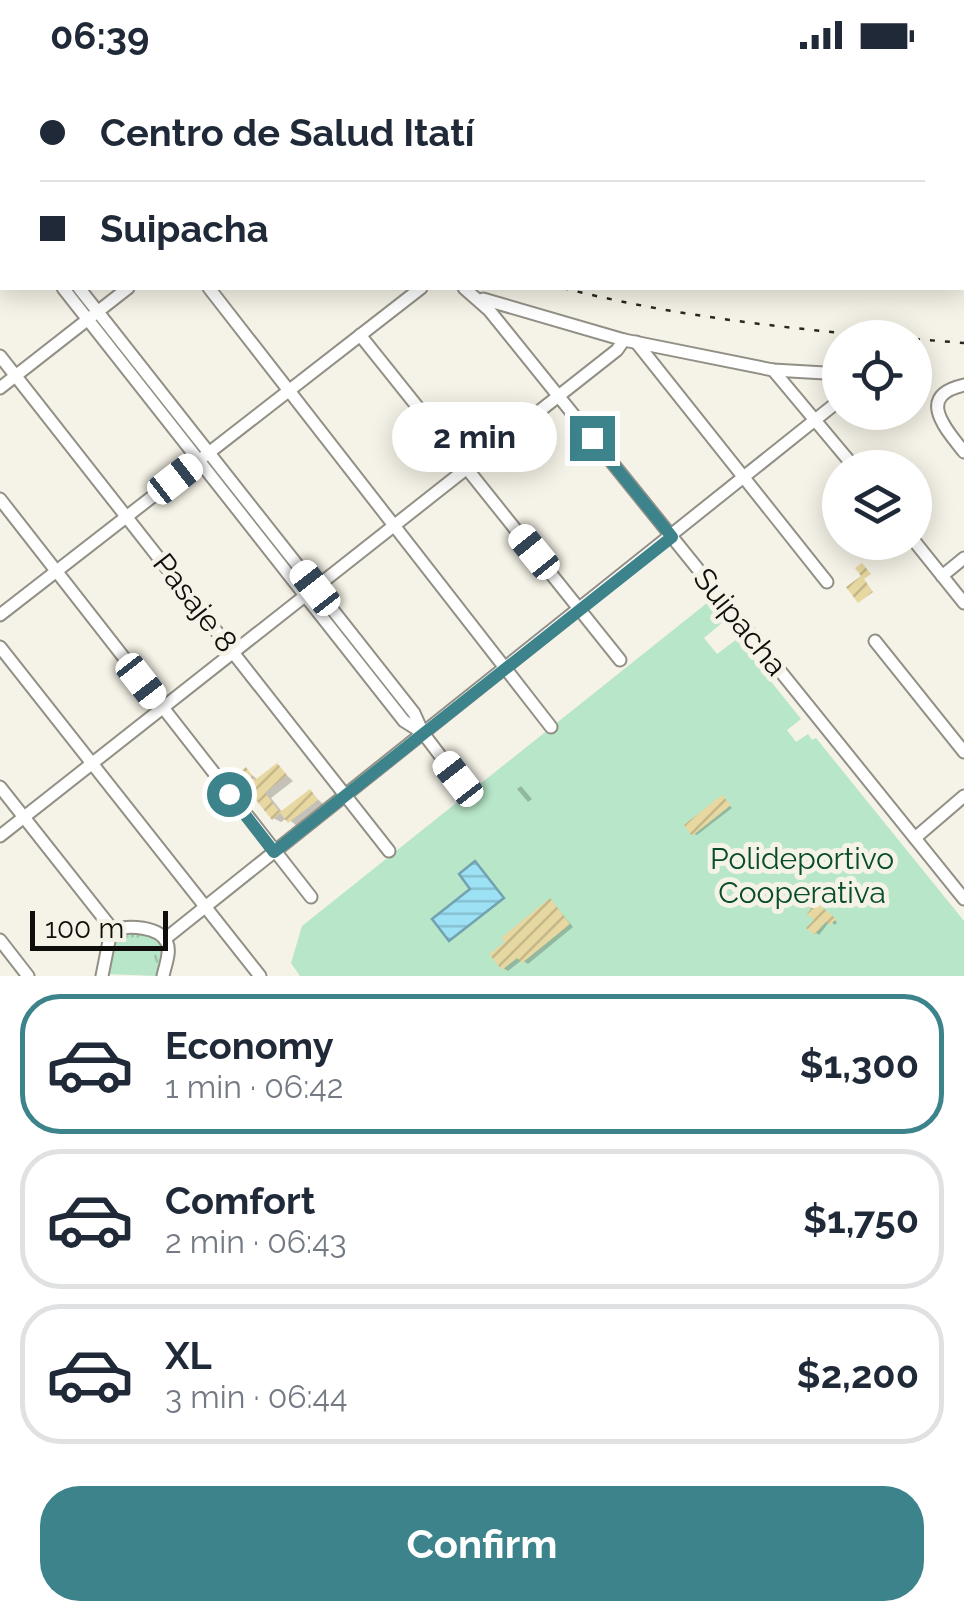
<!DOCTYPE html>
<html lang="en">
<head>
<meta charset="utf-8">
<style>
	:root { --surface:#fff; --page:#f6f6f7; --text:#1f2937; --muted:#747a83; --line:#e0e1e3; --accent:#3c838b }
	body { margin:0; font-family:Raleway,sans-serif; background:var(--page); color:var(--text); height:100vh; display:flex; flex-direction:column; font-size:38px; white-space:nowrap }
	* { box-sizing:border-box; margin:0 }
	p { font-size:32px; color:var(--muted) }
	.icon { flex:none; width:55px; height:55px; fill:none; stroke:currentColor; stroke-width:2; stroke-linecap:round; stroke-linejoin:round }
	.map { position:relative; height:906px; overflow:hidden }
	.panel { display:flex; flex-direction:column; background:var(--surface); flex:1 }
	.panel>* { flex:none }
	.banner { position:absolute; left:0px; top:0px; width:965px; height:220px; box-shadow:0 5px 25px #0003; display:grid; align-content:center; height:220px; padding:0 40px; background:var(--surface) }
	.buttons { position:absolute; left:822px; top:250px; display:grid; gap:20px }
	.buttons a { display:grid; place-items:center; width:110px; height:110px; border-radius:50%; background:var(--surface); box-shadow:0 5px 25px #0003; font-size:50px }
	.scale { position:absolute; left:30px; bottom:25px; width:138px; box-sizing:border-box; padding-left:10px; border:5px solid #0f0e0b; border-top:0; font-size:28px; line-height:35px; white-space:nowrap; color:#0f0e0b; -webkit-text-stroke:8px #f5f2e7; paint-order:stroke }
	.end { position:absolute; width:45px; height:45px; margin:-22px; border:12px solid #3c838b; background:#fff; box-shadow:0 0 0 5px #fff }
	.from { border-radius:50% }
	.bubble { position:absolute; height:70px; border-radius:35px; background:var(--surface); box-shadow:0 5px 25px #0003; font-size:32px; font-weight:700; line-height:70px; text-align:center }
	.car { position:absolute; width:30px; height:60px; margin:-30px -15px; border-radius:12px; box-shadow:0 0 8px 2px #0007; background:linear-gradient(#fff 24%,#345 0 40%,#fff 0 76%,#345 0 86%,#fff 0) }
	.banner b { display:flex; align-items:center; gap:35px; height:95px; font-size:38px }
	.banner b+b { border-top:2px solid var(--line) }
	.banner i { width:25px; height:25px; background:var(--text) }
	ul { padding:18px 0 0; list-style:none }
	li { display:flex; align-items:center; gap:30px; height:140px; margin:0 20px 15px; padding:0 20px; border:5px solid var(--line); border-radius:40px }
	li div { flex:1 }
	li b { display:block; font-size:38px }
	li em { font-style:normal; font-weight:700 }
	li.current { border-color:var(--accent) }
	li>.icon { width:90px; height:90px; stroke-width:1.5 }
	.button { display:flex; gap:20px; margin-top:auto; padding:20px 40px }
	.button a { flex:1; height:115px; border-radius:40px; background:var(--accent); color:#fff; font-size:40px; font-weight:700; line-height:115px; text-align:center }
	.status { display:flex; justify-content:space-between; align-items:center; height:70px; padding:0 50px; background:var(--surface); direction:ltr }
	.status svg { height:28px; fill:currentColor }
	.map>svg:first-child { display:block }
	.grass { fill:url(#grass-tufts) }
	.park { fill:#b8e6c9 }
	.water { fill:url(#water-rules); stroke:#72a2af; stroke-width:2.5 }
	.shadow { fill:#0003 }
	.building { fill:url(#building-hatch) }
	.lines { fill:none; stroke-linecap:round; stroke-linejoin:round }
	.minor-casing { stroke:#929086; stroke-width:15 }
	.minor { stroke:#fff; stroke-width:11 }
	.rail { stroke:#282723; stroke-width:2.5; stroke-dasharray:5 10; stroke-linecap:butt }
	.route { stroke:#3c838b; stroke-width:12 }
	.labels { text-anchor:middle; stroke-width:10; stroke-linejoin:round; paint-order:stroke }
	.street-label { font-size:30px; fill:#0f0e0b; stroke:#f5f2e7 }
	.park-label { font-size:30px; fill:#074c2d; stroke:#f5f2e7 }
</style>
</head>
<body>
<div class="status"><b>06:39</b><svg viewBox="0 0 49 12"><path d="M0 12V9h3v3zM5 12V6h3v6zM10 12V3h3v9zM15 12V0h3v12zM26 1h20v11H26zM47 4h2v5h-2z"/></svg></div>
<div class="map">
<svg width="964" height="906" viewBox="0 0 964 906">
	<defs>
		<pattern id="grass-tufts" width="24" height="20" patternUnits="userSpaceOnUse" patternTransform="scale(2.5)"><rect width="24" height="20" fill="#b8e6c9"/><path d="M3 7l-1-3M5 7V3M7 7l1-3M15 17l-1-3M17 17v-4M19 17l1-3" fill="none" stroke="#9dc4ab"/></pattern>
		<pattern id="water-rules" width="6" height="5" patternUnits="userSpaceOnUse" patternTransform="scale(2.5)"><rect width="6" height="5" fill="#9de1f5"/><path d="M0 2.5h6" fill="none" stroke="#86c0d1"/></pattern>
		<pattern id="building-hatch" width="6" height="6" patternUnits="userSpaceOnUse" patternTransform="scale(2.5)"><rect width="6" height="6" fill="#e7d7a0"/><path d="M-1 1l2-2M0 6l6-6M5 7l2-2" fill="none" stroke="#c5b788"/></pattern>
	</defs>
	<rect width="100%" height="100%" fill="#f5f2e7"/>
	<path class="grass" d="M125,863l29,3 9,12 -3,25 -3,3 -49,-2 6,-33z"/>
	<path class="park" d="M707,533l16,19 -19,16 13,16 20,-15 64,80 -14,11 9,12 12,-8 4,6 4,-2 148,183v55h-664l-9,-13 11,-37z"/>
	<path class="water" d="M475,791l29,37 -55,43 -17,-22 38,-30 -11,-15z"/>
	<g class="shadow">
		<path d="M277,696l16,15 -22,17 12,15 27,-21 14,13 -27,21 -10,-8 -6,4 -8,-4 -27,-48 12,10z"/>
		<path d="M521,716l11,13 -4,3 -11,-13z"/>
		<path d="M725,730l7,8 -35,27 -3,-1z"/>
		<path d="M813,832l24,20 -2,3 -5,-4 -11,14 -9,-7 8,-9z"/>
		<path d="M554,834l19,23 -45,37 -6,-4 -14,11 -5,-3z"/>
	</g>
	<g class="building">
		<path d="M862,493l9,11 -7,5 9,13 -15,11 -12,-16 15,-11 -6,-8z"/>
		<path d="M277,693l10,12 -22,18 15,19 30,-23 8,11 -30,23 -8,-10 -8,7 -36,-45 10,-8 9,13z"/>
		<path d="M722,725l9,10 -39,31 -8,-11z"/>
		<path d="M810,827l26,22 -6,6 -4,-3 -12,13 -8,-7 8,-8 -7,-6 4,-5 -7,-6z"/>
		<path d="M550,828l20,26 -48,39 -5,-5 -15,12 -13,-16 16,-12 -4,-4z"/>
	</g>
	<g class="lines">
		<defs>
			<g id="minor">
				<path d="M142,0l4,2"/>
				<path d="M174,0l1,2"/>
				<path d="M0,17l2,1"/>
				<path d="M0,90l2,-2"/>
				<path d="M0,117l2,3"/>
				<path d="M0,138l2,3"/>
				<path d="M63,218l341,433 19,12"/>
				<path d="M79,218l335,425 9,20 35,46"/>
				<path d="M209,218l342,439"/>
				<path d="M464,218l25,22 475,589"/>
				<path d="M483,229l141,41 149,30 52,3 15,4"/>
				<path d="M360,265l260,325"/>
				<path d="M636,272l191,240"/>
				<path d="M0,286l389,495"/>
				<path d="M773,300l82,98"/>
				<path d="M964,315c-49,11 -18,44 0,67"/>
				<path d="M0,318l128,-100"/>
				<path d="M0,429l311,398"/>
				<path d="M915,472l49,61"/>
				<path d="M942,506l22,-18"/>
				<path d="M0,545l421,-327"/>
				<path d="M875,571l89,111"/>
				<path d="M0,577l260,329"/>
				<path d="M0,717l113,143"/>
				<path d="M0,766l617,-486 7,-10"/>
				<path d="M915,768l49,-42"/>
				<path d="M165,869l675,-539"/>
				<path d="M0,870l28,36"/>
				<path d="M102,906l8,-40 3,-6c15,-5 47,-4 54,13 4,9 -2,23 -4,33"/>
			</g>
		</defs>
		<use href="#minor" class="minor-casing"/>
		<use href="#minor" class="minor"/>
		<g class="rail">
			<path d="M54,0l5,2"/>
			<path d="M563,218c110,28 220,40 333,50"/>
			<path d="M915,269l49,4"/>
		</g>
	</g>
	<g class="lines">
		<path class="route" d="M229,724l45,58 398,-315 -80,-99"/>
	</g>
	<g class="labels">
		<g class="street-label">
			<text transform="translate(195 533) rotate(52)" y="10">Pasaje 8</text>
			<text transform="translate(740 552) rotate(51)" y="10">Suipacha</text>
		</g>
		<g class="park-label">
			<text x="802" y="799">Polideportivo<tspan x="802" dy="34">Cooperativa</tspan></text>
		</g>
	</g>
</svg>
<div class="buttons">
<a><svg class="icon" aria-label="locate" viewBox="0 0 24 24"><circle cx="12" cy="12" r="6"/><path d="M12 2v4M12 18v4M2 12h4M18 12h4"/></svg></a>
<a><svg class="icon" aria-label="layers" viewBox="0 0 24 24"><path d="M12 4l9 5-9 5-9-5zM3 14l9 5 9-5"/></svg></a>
</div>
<div class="scale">100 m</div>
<i class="end from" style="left:229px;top:724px"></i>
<i class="end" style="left:592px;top:368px"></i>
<div class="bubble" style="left:392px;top:332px;width:165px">2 min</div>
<i class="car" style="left:175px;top:409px;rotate:52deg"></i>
<i class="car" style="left:534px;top:482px;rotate:321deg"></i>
<i class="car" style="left:315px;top:518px;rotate:322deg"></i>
<i class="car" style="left:141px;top:611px;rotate:142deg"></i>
<i class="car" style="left:458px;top:709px;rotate:322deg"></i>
<div class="banner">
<b><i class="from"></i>Centro de Salud Itatí</b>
<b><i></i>Suipacha</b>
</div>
</div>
<section class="panel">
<ul>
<li class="current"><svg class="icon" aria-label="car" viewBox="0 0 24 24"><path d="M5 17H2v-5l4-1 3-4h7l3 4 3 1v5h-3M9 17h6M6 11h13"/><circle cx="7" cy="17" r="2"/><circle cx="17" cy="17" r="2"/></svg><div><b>Economy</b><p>1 min · 06:42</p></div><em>$1,300</em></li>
<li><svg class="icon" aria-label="car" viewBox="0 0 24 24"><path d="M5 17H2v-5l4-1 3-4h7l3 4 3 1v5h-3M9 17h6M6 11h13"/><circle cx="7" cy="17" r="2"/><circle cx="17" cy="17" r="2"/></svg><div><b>Comfort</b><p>2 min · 06:43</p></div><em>$1,750</em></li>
<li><svg class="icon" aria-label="car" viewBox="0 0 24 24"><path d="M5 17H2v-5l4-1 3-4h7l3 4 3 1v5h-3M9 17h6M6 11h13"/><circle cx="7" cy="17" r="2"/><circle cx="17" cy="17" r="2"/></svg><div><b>XL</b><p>3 min · 06:44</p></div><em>$2,200</em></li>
</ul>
<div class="button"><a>Confirm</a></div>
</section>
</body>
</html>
